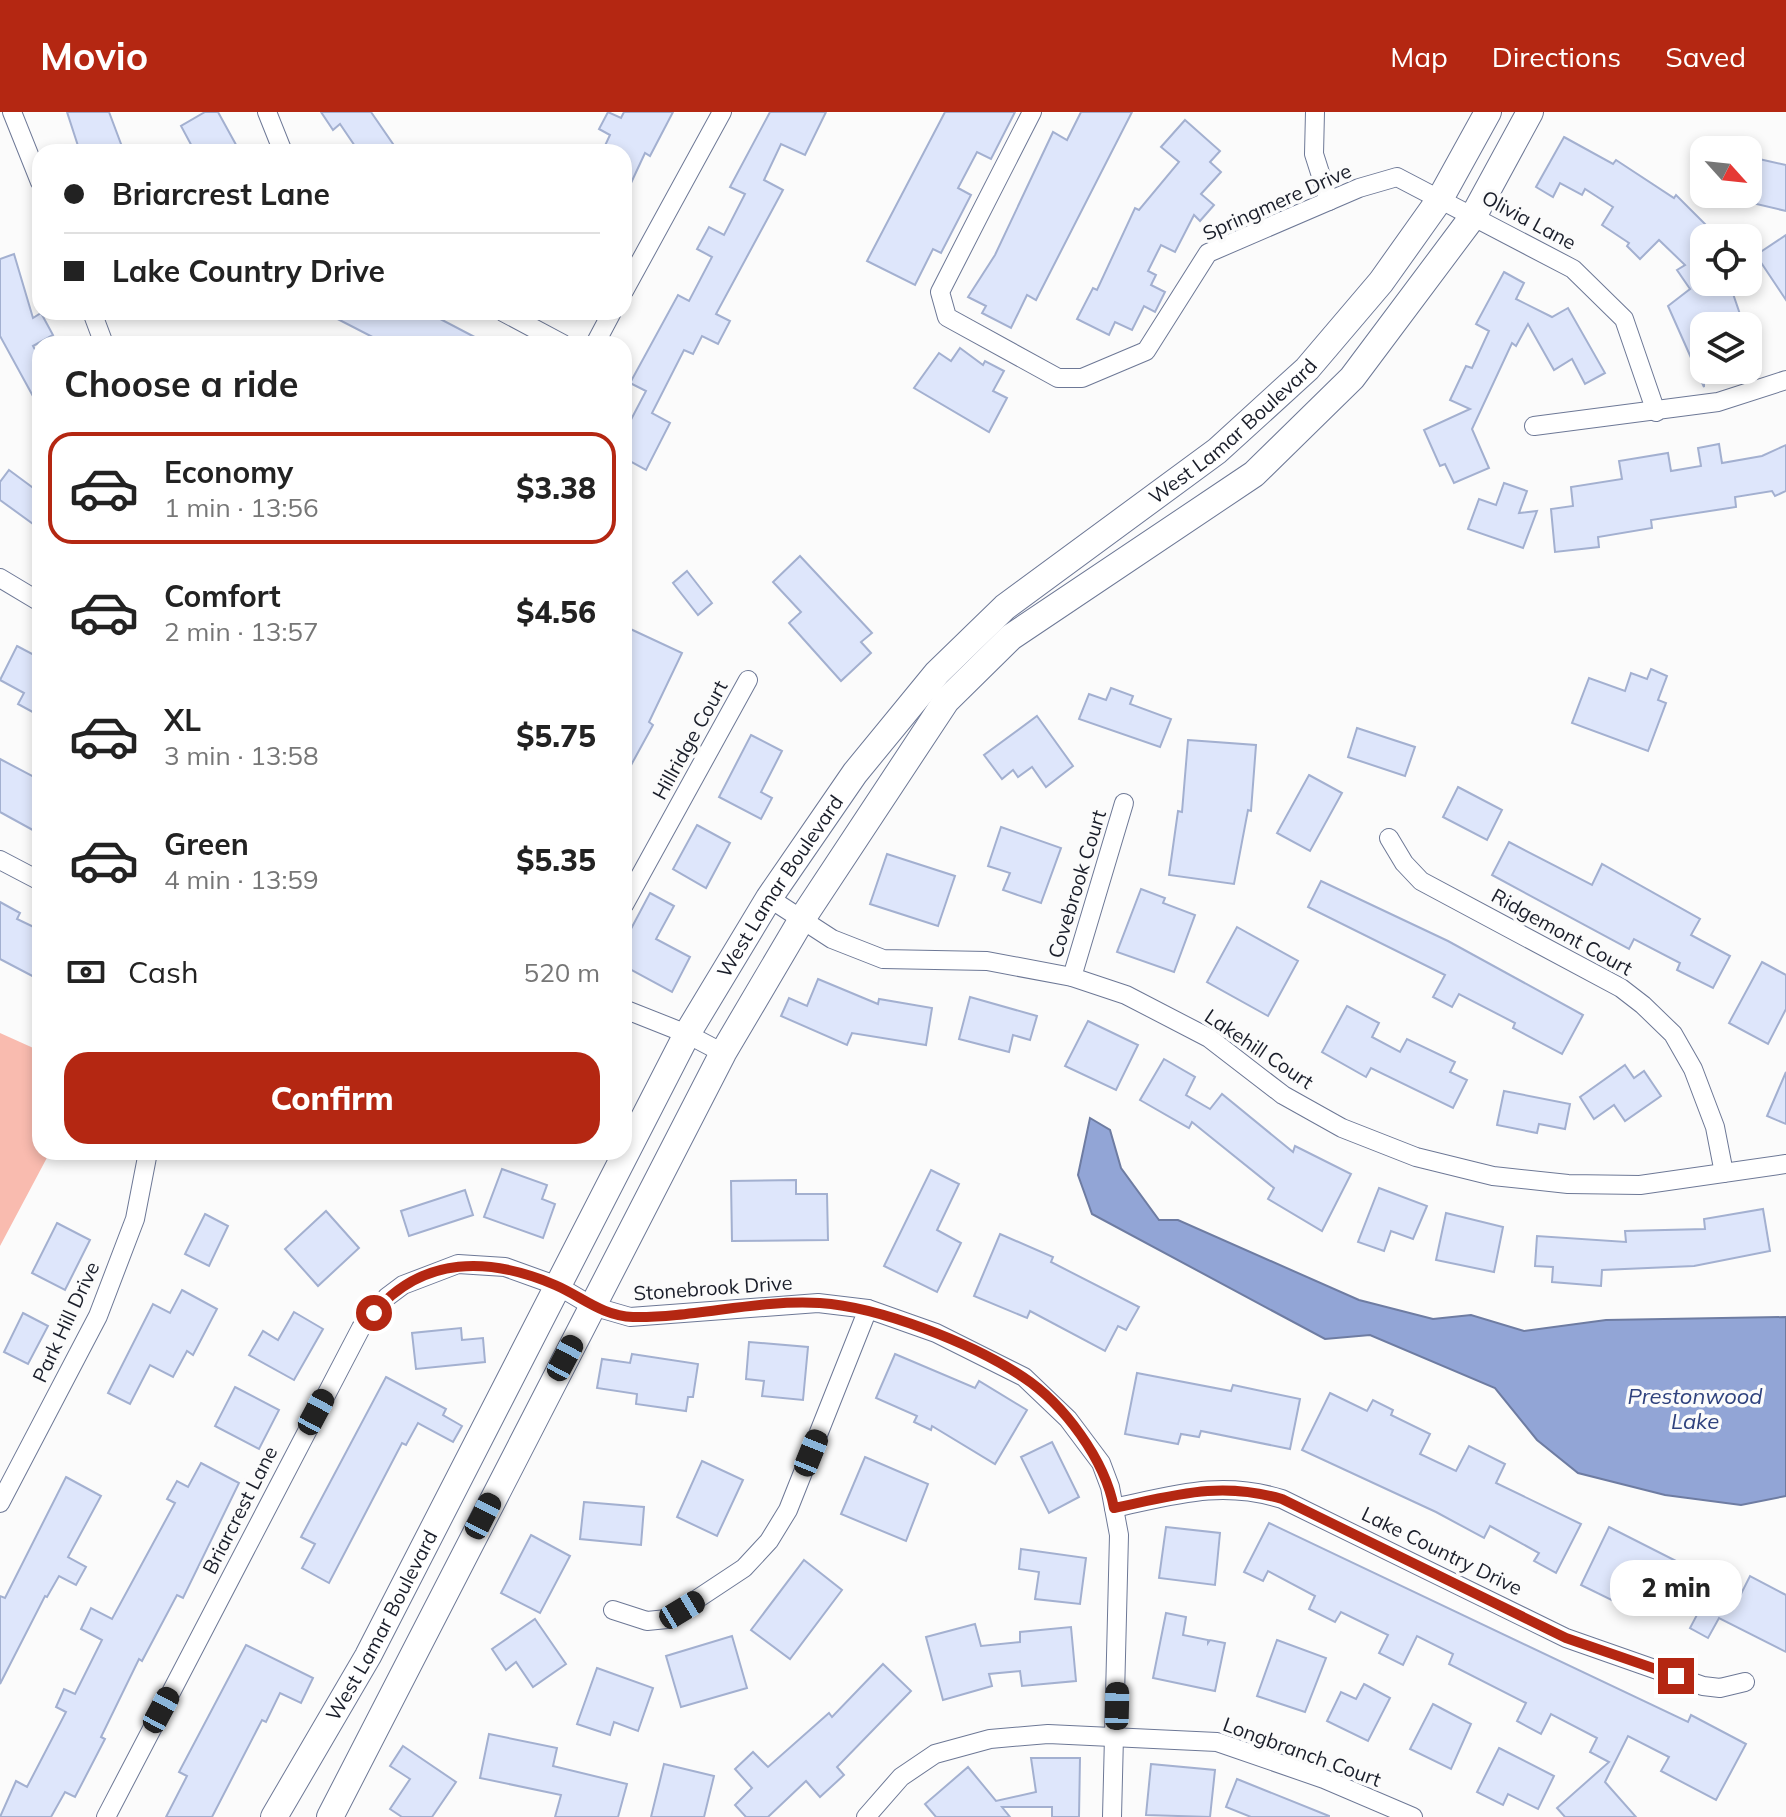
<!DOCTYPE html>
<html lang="en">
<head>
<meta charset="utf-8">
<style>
	:root { --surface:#fff; --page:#f6f6f6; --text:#222; --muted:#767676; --line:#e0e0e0; --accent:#b42712 }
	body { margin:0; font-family:Mulish,sans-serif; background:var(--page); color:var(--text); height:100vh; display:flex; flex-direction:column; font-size:30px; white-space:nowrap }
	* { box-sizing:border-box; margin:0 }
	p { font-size:26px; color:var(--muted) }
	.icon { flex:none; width:44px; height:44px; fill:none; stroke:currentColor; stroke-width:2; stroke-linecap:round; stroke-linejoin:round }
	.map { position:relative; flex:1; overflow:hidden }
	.panel { position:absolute; left:32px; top:224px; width:600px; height:824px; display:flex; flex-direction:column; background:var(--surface); border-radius:24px; box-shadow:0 4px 12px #0003 }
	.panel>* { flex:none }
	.hud { position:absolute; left:32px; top:32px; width:600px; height:176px; border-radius:24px; box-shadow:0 4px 12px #0003; display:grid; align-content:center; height:176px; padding:0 32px; background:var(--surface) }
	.needle { width:52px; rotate:117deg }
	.fabs { position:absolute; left:1690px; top:24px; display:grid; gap:16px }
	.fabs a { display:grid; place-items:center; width:72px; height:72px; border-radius:16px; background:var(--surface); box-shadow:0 4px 12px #0003; font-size:40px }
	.end { position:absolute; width:36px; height:36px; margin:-18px; border:10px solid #b42712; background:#fff; box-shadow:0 0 0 4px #fff }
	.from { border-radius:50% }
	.bubble { position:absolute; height:56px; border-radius:24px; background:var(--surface); box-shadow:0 4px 12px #0003; font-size:26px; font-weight:800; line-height:56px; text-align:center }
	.car { position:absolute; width:24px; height:48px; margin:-24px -12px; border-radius:10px; box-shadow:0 0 6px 2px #0007; background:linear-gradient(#222 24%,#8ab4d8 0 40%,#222 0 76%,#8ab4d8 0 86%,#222 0) }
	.hud b { display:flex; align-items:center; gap:28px; height:76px; font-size:30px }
	.hud b+b { border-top:2px solid var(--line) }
	.hud i { width:20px; height:20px; background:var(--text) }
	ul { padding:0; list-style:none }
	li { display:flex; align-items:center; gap:24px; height:112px; margin:0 16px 12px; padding:0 16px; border:4px solid transparent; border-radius:24px }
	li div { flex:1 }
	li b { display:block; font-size:30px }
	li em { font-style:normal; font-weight:800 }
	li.active { border-color:var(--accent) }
	li>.icon { width:72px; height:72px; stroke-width:1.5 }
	h2 { padding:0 32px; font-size:36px; line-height:96px }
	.pay { display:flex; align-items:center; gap:20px; height:88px; padding:0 32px; font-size:30px }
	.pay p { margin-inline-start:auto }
	.button { display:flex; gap:16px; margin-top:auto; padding:16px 32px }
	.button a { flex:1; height:92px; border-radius:24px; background:var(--accent); color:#fff; font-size:32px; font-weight:800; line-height:92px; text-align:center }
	header { display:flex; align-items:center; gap:48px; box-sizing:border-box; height:112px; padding:0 40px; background:var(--accent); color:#fff }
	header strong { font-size:38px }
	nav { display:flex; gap:44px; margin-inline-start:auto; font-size:28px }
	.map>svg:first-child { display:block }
	.forest { fill:#f9bbaf }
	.water { fill:#92a5d6; stroke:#6e7ca2; stroke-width:2 }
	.building { fill:#dee6fb; stroke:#a3b0d0; stroke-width:2 }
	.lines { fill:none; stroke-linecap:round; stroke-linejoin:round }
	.minor-casing { stroke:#6d7896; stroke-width:20 }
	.secondary-casing { stroke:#6d7896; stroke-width:28 }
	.minor { stroke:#fff; stroke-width:18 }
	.secondary { stroke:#fff; stroke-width:26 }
	.route { stroke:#b42712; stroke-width:10 }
	.labels { text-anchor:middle; stroke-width:7; stroke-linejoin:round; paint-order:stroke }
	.street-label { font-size:20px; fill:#1a1e2a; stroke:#fbfbfb }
	.water-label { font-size:22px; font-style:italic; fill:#2f427e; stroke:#fbfbfb }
</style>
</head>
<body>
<header>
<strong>Movio</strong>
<nav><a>Map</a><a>Directions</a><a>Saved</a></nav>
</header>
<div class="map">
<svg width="1786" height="1705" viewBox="0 0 1786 1705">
	<rect width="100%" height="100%" fill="#fbfbfb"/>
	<path class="forest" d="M0,921l40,18v101h10l-50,94z"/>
	<path class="water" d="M1090,1006l20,12 11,38 38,52h19l181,80 74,19 38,-4 53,16 82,-11 180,-3v179l-45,9 -76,-10 -87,-22 -41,-33 -42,-52 -125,-53 -45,4 -233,-125 -14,-39z"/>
	<g class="building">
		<path d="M67,0h42l15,40h-44z"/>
		<path d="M205,0h13l22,40h-45l-14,-26z"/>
		<path d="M321,0h50l22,32 -13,8h-21l-19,-28 -7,6z"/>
		<path d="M608,0l13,6 3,-6h49l-23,44 -5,-3 -21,45v-46h-22l8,-17 -11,-6z"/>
		<path d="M770,0h56l-21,43 -24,-11 -17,36 19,10 -67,124 14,7 -12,23 -16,-8 -9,18 -9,-4 -32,63 18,10 -24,47 -22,-12v-25l22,-42 -16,-8 48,-88 11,6 23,-44 -15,-8 12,-22 15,8 21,-41 -15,-7z"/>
		<path d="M945,0h70l-24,47 -14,-7 -19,36 13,7 -30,58 -8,-4 -18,36 -48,-24z"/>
		<path d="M1081,0h51l-96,188 -9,-5 -16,33 -29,-15 4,-7 -18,-9 27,-42 58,-123 14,8z"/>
		<path d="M1185,8l35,31 -10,11 11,10 -20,22 13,11 -14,16 -6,-6 -19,37 -14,-7 -13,26 8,4 -5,10 14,7 -10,20 -11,-6 -12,24 -17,-8 -6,13 -32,-16 16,-31 4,2 38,-82 4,2 40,-48 -18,-15z"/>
		<path d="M1564,25l49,27 3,-4 58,38 2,-3 31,31 -3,3v53h25l15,44h-40v61l-36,-81 22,-17 -13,-19 8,-5 -26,-25 -19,19 -13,-13 2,-3 -27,-18 11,-18 -28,-18 -3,6 -22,-12 -7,14 -17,-10z"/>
		<path d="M1759,47l27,6v46l-38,-9z"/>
		<path d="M1786,123v65l-30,-45z"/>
		<path d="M14,142l19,64 8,-5 12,22 -20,11 7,13v50l-40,-73v-77z"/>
		<path d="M1504,160l20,11 -8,16 36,18 16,-9 37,65 -20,11 -13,-25 -18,11 -26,-46 -12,22 -4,-3 -40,86 17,39 -35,15 -9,-19 -5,2 -16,-36 46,-21 -20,-9 16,-34 6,2 17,-37 -13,-7z"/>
		<path d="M324,200h103l61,32h-102z"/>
		<path d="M960,236l23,17 2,-4 19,10 -11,20 14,7 -18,34 -75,-44 25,-35 12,8z"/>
		<path d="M1719,332l3,19 40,-7 24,-11v46l-11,5 -3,-5 -37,6 1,10 -85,13 1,8 -54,9 1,10 -44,5 -4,-43 22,-3 -2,-19 51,-8 -3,-18 49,-8 3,18 30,-5 -3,-18z"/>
		<path d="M9,358l31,23v36l-40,-29v-18z"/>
		<path d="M1504,371l23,8 -8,22 18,-2 -14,37 -55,-19 11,-30 17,6z"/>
		<path d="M800,444l72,77 -11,9 10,11 -30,28 -52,-58 12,-11 -28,-30z"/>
		<path d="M687,459l25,32 -14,12 -25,-32z"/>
		<path d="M624,514l58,27 -33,69 4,3 -29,53z"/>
		<path d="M17,534l23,12v58l-22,-12 6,-11 -24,-13z"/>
		<path d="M1651,557l16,7 -9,24 8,3 -18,48 -76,-28 17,-45 36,13 6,-18 16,6z"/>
		<path d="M1111,576l22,8 -3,8 41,15 -11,28 -81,-28 10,-25 17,6z"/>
		<path d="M1037,604l36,50 -27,21 -14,-20 -14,10 -5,-7 -11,9 -18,-24z"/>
		<path d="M1357,616l58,19 -10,29 -57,-19z"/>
		<path d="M751,623l31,16 -21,41 11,6 -11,21 -42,-22z"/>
		<path d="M1188,628l68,5 -5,66 -3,-1 -14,74 -65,-9 9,-64 4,1z"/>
		<path d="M0,647l40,21v54l-40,-22z"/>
		<path d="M1309,663l33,18 -32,58 -33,-18z"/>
		<path d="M1458,675l44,23 -15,30 -44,-23z"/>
		<path d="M697,713l33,18 -24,45 -33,-19z"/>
		<path d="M1001,715l60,21 -20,55 -38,-13 7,-17 -22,-7z"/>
		<path d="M1509,730l83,43 10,-21 98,55 -9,16 39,21 -17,32 -36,-18 3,-7 -46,-24 -5,10 -137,-74z"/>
		<path d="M887,742l68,22 -17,50 -68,-22z"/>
		<path d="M1321,769l127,60 135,74 -21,39 -49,-26 2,-5 -56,-29 -7,13 -19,-10 12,-22 -137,-68z"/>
		<path d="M1141,777l24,9 -2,5 32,12 -21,57 -57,-20z"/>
		<path d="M650,781l24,13 -18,33 34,18 -18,35 -48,-26v-24z"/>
		<path d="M0,790l20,11 -3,6 23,11v50l-40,-21z"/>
		<path d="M1237,815l61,34 -30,55 -61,-34z"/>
		<path d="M1762,850l24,13v34l-18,35 -39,-21z"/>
		<path d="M818,867l60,25 1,-5 53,9 -6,37 -74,-12 -5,12 -66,-29 8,-18 18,8z"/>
		<path d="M970,885l67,19 -7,24 -17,-5 -4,17 -50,-13z"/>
		<path d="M1347,894l32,17 -7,14 28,15 7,-13 48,23 -5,10 17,8 -14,28 -82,-40 -5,9 -44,-25z"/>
		<path d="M1088,909l50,24 -22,45 -51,-24z"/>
		<path d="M1164,947l31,18 -9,18 24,14 12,-15 71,58 2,-6 56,28 -29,57 -54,-32 6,-11 -82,-66 -3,6 -49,-28z"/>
		<path d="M1625,953l9,13 10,-7 17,25 -36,25 -11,-16 -20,14 -14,-22z"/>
		<path d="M1786,960v52l-19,-8z"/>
		<path d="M1504,979l66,13 -5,25 -26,-5 -2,9 -40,-8z"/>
		<path d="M502,1057l45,16 -5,14 13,5 -12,34 -59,-21z"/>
		<path d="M931,1058l28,14 -22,46 24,13 -24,49 -53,-26z"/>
		<path d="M796,1068v14h31l1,46 -96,1 -1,-60z"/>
		<path d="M1379,1076l48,18 -14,33 -22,-8 -7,20 -26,-9z"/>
		<path d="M465,1078l8,25 -64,21 -8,-25z"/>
		<path d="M1763,1097l7,42 -76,15 -92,4 -1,16 -49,-4 1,-15 -18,-1 2,-30 89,6 -1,-11 80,-2 -1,-10z"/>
		<path d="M326,1099l33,37 -41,38 -33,-37z"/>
		<path d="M1446,1101l57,14 -9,45 -58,-12z"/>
		<path d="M205,1102l23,12 -19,40 -24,-12z"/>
		<path d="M57,1111l33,17 -25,50 -33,-17z"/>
		<path d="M1000,1122l53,23 -2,5 88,45 -13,23 -8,-4 -13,25 -75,-40 -3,7 -53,-22z"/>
		<path d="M182,1178l35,19 -24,46 -6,-4 -14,26 -23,-12 -20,39 -22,-11 45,-89 17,9z"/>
		<path d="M294,1200l29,17 -29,51 -45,-25 14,-24 15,9z"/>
		<path d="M23,1201l25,13 -20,38 -24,-12z"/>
		<path d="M461,1216l1,12 21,-2 2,24 -69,7 -4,-36z"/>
		<path d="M749,1230l59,5 -5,53 -41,-4 2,-15 -18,-2z"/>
		<path d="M632,1242l66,10 -5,33h-5l-2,14 -50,-7 1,-10 -40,-6 5,-29 28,4z"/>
		<path d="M895,1242l80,34 4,-7 48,29 -32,54 -63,-38 -1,4 -17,-8 3,-6 -41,-18z"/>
		<path d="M1137,1261l94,18 2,-6 67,14 -10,50 -89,-18 -2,6 -18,-3 -3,10 -53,-10z"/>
		<path d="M386,1265l60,32 -3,6 19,11 -9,16 -35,-19 -12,22 -4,-2 -73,140 -27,-15 13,-24 -14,-7z"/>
		<path d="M235,1275l44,23 -20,39 -44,-23z"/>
		<path d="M1330,1281l37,18 6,-11 20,10 -2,5 39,19 -10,20 36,17 13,-25 36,18 -9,19 85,41 -25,49 -22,-12 5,-8 -49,-27 -6,12 -48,-26 -134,-62z"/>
		<path d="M1052,1330l27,55 -30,16 -28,-56z"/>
		<path d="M865,1345l63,27 -22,57 -65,-27z"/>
		<path d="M702,1349l41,19 -26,56 -40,-19z"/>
		<path d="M201,1351l38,20 -56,115 -6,-3 -35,66 -3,-2 -38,78 4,2 -30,58 -10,-5 -14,25h-51l16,-36 11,6 39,-75 -10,-5 8,-18 11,5 27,-54 -21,-11 10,-21 21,11 63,-116 -8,-4 10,-18 11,6z"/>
		<path d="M66,1365l35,19 -33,61 18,10 -10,18 -17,-9 -12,21 -2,-1 -45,88v-88l5,2z"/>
		<path d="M584,1390l60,5 -3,38 -61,-6z"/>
		<path d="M1269,1411l419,199 3,-7 55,29 -30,56 -55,-29 8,-14 -41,-21 -23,46 31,35h-71l-8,-9 52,-46 -19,-10 7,-14 -46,-24 -10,20 -24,-13 9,-18 -77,-39 4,-10 -36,-18 -14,29 -24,-12 9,-18 -47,-23 -6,10 -26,-13 6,-13 -47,-25 -5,10 -19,-9z"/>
		<path d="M1166,1415l54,6 -5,52 -56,-7z"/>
		<path d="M1609,1415l132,67 9,-18 36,19v57l-67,-34 -11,20 -18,-10 8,-15 -47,-27 -13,27 -57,-28z"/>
		<path d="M531,1423l39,21 -30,57 -39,-20z"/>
		<path d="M1021,1437l65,9 -6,46 -45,-5 4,-27 -20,-3z"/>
		<path d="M804,1448l38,30 -52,69 -39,-29z"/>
		<path d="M1166,1501l20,4 -3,18 25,5v3l2,-3 15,3 -10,48 -62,-13z"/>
		<path d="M535,1507l31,45 -33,23 -17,-25 -10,8 -14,-21z"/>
		<path d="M975,1512l6,22 39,-4v-10l51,-5 5,54 -54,5 -2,-15 -31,3 3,12 -49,14 -17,-63z"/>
		<path d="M732,1524l15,52 -66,19 -15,-51z"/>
		<path d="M1277,1528l49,18 -21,54 -48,-16z"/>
		<path d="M246,1533l67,33 -12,25 -21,-10 -14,29 -4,-2 -50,97h-46l21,-41 -8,-4z"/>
		<path d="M883,1552l28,27 -74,76 7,8 -24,22 -14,-16 -38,36h-22l-11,-12 17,-17 -17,-19 18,-17 15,15 61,-54 3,4z"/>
		<path d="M597,1556l56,20 -15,43 -24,-9 -4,13 -33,-11z"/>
		<path d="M1364,1572l26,14 -22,43 -41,-20 14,-29 15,7z"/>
		<path d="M1433,1592l38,20 -20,45 -41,-20z"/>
		<path d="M489,1622l68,14 -4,18 74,18 -9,33h-63l6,-22 -81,-17z"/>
		<path d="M403,1634l53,36 -24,35h-30l-12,-8 20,-30 -20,-13z"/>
		<path d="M1499,1636l55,28 -16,33 -30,-15 -5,11 -26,-13z"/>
		<path d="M1031,1646h49l-1,59h-27v-10h-50l8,10h-74l-11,-13 43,-37 28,34 40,-9z"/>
		<path d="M664,1652l50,12 -10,41h-53z"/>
		<path d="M1151,1652l64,6 -5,47 -64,-2z"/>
		<path d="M1237,1667l92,37v1h-78l-25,-10z"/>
	</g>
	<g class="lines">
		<defs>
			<g id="minor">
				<path d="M12,0l28,70"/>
				<path d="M267,0l16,40"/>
				<path d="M1032,0l-92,180 7,25 111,61h24l64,-27 62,-98 151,-65 38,-11 176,92 51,50 32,93"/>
				<path d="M1315,0l-1,42 15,47"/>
				<path d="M624,179l98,-179"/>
				<path d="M92,200l12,32"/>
				<path d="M503,200l60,32"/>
				<path d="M595,232l17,-32"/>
				<path d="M1534,314l184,-24 68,-22"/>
				<path d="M0,466l40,24"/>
				<path d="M1389,726l15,25 17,18 200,107 22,17 30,29 20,35 22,58 9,46"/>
				<path d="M0,748l40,21"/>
				<path d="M769,786l63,41 51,20 104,2 85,16 54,18 83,43 74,57 59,33 74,29 77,19 75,8 72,1 146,-21"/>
				<path d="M624,793l124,-225"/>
				<path d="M1072,865l52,-174"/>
				<path d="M624,897l63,25 36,19"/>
				<path d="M0,1391l98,-187 37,-97 13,-67"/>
				<path d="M1114,1396c61,-13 107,-28 168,-9l284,139 137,48 17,2 25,-6"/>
				<path d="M613,1498l34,11 20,-2 77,-51 25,-27 19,-31 80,-201"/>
				<path d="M106,1705l255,-489 26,-31 16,-12 55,-21 47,3 53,19 34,20 38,11 188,-14 50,6 68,24 88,44 44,42 33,44 9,24 9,48 -7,282"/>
				<path d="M866,1705l35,-40 34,-23 55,-15 58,-5 169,8 107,37 89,38"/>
			</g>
			<g id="secondary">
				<path id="s1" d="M274,1705l94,-161 319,-622 82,-136 86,-125 82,-100 68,-66 212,-156 90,-82 74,-87 59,-83 48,-87"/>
				<path d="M330,1705l393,-764 79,-134 144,-218 65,-64 243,-163 98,-96 122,-163 56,-103"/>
			</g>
		</defs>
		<use href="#minor" class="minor-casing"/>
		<use href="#secondary" class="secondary-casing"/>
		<use href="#minor" class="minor"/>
		<use href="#secondary" class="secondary"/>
	</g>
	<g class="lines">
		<path class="route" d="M374,1201c49,-58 116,-56 181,-28 26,11 47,31 78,32 62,1 125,-18 187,-14 60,4 152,40 203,74 41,27 82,83 91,131 62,-13 106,-27 168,-9l284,139 110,38"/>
	</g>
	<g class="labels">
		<g class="street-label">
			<text transform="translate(1277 90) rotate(-24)" y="7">Springmere Drive</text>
			<text transform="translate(1529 108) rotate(28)" y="7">Olivia Lane</text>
			<text dy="7" stroke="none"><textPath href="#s1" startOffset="1708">West Lamar Boulevard</textPath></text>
			<text transform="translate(690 628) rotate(-61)" y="7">Hillridge Court</text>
			<text transform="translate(1077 772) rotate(-73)" y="7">Covebrook Court</text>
			<text dy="7" stroke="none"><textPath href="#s1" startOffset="1060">West Lamar Boulevard</textPath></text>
			<text transform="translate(1562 820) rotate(29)" y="7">Ridgemont Court</text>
			<text transform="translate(1259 937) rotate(34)" y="7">Lakehill Court</text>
			<text transform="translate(713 1176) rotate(-4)" y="7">Stonebrook Drive</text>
			<text transform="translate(66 1210) rotate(-65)" y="7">Park Hill Drive</text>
			<text transform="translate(240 1398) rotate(-63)" y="7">Briarcrest Lane</text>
			<text transform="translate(1442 1439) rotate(26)" y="7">Lake Country Drive</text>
			<text dy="7" stroke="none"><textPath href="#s1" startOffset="220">West Lamar Boulevard</textPath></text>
			<text transform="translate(1302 1640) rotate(20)" y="7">Longbranch Court</text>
		</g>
		<g class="water-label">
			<text x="1695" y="1292">Prestonwood<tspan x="1695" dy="25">Lake</tspan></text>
		</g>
	</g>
</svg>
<div class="fabs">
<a><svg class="needle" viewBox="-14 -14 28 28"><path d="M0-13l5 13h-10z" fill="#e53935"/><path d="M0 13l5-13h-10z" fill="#767676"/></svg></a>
<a><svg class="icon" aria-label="locate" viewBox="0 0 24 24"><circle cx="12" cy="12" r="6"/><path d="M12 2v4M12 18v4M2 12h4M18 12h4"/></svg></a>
<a><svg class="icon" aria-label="layers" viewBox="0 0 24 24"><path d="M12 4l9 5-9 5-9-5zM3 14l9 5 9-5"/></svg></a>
</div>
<i class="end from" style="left:374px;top:1201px"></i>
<i class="end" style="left:1676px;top:1564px"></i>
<div class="bubble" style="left:1610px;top:1448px;width:132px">2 min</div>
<i class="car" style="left:565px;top:1246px;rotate:28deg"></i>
<i class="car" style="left:316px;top:1300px;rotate:28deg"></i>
<i class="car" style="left:811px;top:1341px;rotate:22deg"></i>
<i class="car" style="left:483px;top:1404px;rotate:27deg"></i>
<i class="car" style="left:682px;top:1498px;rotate:59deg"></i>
<i class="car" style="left:1117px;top:1594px;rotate:1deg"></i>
<i class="car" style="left:161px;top:1598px;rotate:28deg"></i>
<div class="hud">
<b><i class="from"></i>Briarcrest Lane</b>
<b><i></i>Lake Country Drive</b>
</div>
<section class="panel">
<h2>Choose a ride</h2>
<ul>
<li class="active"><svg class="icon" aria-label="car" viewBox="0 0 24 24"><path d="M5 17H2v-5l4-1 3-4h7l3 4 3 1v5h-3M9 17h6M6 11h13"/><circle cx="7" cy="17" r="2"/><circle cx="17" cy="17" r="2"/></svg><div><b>Economy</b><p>1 min · 13:56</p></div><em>$3.38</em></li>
<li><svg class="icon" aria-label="car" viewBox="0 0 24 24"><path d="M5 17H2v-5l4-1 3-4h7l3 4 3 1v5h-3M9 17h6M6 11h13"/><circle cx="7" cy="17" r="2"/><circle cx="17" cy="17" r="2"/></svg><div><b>Comfort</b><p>2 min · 13:57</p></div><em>$4.56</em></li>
<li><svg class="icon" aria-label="car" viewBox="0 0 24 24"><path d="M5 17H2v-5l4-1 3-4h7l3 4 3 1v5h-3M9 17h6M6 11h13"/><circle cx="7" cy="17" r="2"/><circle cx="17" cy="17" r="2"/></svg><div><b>XL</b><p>3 min · 13:58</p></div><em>$5.75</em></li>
<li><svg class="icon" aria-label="car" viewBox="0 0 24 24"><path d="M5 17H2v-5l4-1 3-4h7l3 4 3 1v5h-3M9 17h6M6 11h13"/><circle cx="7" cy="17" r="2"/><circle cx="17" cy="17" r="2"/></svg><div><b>Green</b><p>4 min · 13:59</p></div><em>$5.35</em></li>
</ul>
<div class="pay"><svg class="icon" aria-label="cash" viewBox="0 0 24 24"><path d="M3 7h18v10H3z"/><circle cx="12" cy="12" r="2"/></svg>Cash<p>520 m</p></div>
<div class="button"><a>Confirm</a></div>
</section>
</div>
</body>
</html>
